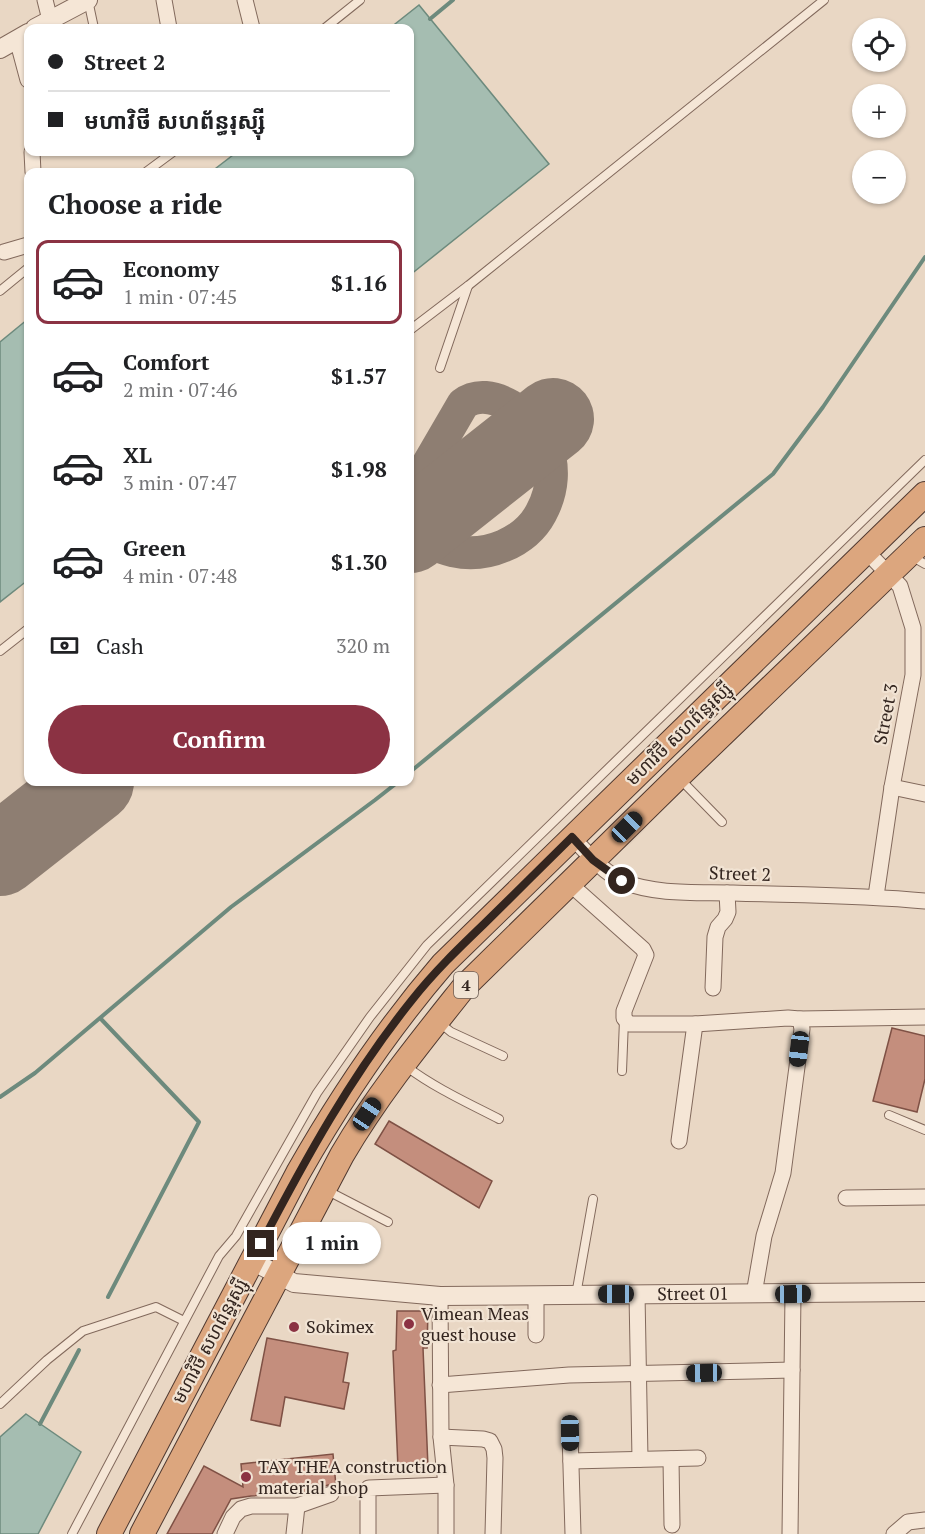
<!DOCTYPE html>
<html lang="en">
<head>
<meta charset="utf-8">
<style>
	:root { --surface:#fff; --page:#f2f2f2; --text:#202124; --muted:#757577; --line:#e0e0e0; --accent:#8b3243 }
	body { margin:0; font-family:"PT Serif","Noto Sans Khmer",serif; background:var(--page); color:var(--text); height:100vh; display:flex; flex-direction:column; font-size:22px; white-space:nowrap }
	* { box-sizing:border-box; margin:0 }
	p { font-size:20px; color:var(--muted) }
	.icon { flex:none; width:33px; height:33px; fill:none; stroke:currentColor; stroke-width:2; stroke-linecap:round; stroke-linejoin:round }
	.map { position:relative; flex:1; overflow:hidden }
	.sheet { position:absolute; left:24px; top:168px; width:390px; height:618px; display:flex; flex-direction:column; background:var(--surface); border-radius:12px; box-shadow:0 2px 4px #0004 }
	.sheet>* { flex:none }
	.guide { position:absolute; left:24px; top:24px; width:390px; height:132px; border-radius:12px; box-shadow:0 2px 4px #0004; display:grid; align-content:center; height:132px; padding:0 24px; background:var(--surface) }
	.controls { position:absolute; left:852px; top:18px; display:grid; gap:12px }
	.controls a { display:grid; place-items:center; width:54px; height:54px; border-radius:50%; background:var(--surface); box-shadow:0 2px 4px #0004; font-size:30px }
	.end { position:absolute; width:27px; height:27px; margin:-14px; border:8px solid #33251f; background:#fff; box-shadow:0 0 0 3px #fff }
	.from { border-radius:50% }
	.bubble { position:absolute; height:42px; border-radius:21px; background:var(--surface); box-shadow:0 2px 4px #0004; font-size:20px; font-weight:600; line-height:42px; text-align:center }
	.car { position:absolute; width:18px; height:36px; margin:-18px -9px; border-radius:8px; box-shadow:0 0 4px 2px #0007; background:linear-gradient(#222 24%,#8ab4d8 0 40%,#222 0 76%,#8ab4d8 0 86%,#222 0) }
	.guide b { display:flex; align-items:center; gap:21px; height:57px; font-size:22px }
	.guide b+b { border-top:2px solid var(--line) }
	.guide i { width:15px; height:15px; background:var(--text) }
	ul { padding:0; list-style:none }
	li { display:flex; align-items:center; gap:18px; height:84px; margin:0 12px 9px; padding:0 12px; border:3px solid transparent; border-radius:12px }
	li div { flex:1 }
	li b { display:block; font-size:22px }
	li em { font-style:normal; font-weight:600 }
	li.current { border-color:var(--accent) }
	li>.icon { width:54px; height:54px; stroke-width:1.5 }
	h2 { padding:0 24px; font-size:27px; line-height:72px }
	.pay { display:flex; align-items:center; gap:15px; height:66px; padding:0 24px; font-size:22px }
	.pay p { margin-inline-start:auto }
	.cta { display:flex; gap:12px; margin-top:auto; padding:12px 24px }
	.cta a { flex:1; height:69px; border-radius:36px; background:var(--accent); color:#fff; font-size:24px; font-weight:600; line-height:69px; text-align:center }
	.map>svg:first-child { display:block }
	.water { fill:#a5bdb1; stroke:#6d8a7d; stroke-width:1.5 }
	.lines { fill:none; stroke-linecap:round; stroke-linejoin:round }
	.stream { stroke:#6d8a7d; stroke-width:4 }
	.taxiway { stroke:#8e7e72; stroke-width:33 }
	.runway { stroke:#8e7e72; stroke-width:82 }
	.building { fill:#c48e7d; stroke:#7f5145; stroke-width:1.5 }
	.service-casing { stroke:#82695c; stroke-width:10 }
	.minor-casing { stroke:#82695c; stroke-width:17 }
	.tertiary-casing { stroke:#82695c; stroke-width:20 }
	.trunk-casing { stroke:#503930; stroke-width:26 }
	.service { stroke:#f5e6d6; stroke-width:8 }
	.minor { stroke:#f5e6d6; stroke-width:15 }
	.tertiary { stroke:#f5e6d6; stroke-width:18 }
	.trunk { stroke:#dca67e; stroke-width:24 }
	.route { stroke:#33251f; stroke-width:8 }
	.poi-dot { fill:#8b3243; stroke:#f1e3d3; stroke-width:2 }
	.labels { text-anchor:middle; stroke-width:4.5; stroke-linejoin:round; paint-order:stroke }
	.shield { fill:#f1e3d3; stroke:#6c5e55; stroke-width:1.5 }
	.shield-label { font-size:16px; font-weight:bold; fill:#33251f }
	.street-label { font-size:18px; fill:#33251f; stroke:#f1e3d3 }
	.poi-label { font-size:18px; fill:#33251f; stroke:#f1e3d3; text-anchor:start }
</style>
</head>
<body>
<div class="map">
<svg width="925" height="1534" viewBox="0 0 925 1534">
	<rect width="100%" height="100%" fill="#e9d7c4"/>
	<g class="water">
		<path d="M419,5l130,159 -139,111v-103h-199l26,-20h173v-124h-20z"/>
		<path d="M28,319v261l-28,22v-260z"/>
		<path d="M26,1414l55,38 -43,82h-38v-97z"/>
	</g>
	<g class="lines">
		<g class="stream">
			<path d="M430,19l23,-19"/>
			<path d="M410,772l363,-298 50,-67 102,-150"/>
			<path d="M101,1019l98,103 -91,175"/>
			<path d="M0,1097l35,-24 196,-166 144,-107 23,-18"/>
			<path d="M40,1424l39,-74"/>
		</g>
		<path class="taxiway" d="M410,495l53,-91c27,-21 71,13 82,38 10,24 8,49 -4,71 -16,30 -55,45 -87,38 -20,-5 -23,-11 -44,-4"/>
		<g class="runway">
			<path d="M410,532l143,-113"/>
			<path d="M0,855l93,-73"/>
		</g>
	</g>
	<g class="building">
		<path d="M892,1028l33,8v43l-8,33 -44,-11z"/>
		<path d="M389,1121l103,60 -13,27 -104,-64z"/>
		<path d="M397,1311h31l-1,37h-4l5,119 -30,1 -5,-117 3,-1z"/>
		<path d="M267,1338l81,15 -5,29 6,1 -5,26 -59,-12 -5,29 -29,-6z"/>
		<path d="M333,1454l3,32 -8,-1 -20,7 -57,4 -20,3 -19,35h-45l37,-68 39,21 -2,-23z"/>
	</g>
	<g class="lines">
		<defs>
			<g id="service">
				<path d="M88,0l6,28"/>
				<path d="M325,28l35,-28"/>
				<path d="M146,172l27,-20"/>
				<path d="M0,291l28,-23"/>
				<path d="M410,330l59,-45 355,-285"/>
				<path d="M440,368l28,-82"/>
				<path d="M911,556l14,8"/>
				<path d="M0,651l28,-22"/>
				<path d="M681,780l41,42"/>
				<path d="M440,1023l11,9 52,24"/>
				<path d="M407,1067c28,21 61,36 92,52"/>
				<path d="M622,1071l2,-51"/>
				<path d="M889,1115l36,15"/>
				<path d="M328,1191l60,31"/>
				<path d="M576,1295l17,-96"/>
				<path d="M0,1404l47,-44 36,-29 73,-24 28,14"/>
				<path d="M72,1534l147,-278 17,-20 81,-143 53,-76 57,-72 498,-485"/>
			</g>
			<g id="minor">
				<path d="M45,0l5,20"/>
				<path d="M164,0l5,28"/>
				<path d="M245,0l7,28"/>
				<path d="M17,39l11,41"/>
				<path d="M32,152l1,20"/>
				<path d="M4,252l24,-7"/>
				<path d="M867,552l33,34 13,42v47l-21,112 -16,109"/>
				<path d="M892,787l33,7"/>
				<path d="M572,837c14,15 33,37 52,45 33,13 73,10 109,11 64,2 128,2 192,8"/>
				<path d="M570,884l73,65 3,6 -22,56v7l5,6h66l93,-6 12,1 125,-2"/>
				<path d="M713,988l2,-51 3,-10 7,-8 3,-7 -1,-19"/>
				<path d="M679,1141l16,-117"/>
				<path d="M846,1198l79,-1"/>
				<path d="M637,1294l3,165"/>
				<path d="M754,1294l10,-58 19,-63 19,-144 -2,-10"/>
				<path d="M440,1296l1,141 5,48v49"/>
				<path d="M536,1335v-40"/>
				<path d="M440,1385l129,-10 223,-5"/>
				<path d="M570,1433l3,101"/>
				<path d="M441,1437l42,2 7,2 4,8 1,9 -2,76"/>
				<path d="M671,1459l1,66"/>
				<path d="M571,1461l127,-3"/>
				<path d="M225,1534l8,-17 8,-8 10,-3h46l34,-12"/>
				<path d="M294,1534l3,-28"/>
				<path d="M368,1534v-41l1,-5 77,-3"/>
				<path d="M790,1534l3,-240"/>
				<path d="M894,1534l14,-12 17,-2"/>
			</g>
			<g id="tertiary">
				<path d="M35,28l53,-28"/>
				<path d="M0,49l28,-16"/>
				<path id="s1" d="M252,1261l42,22 146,13 485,-4"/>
			</g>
			<g id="trunk">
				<path d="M109,1534l189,-361c42,-74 89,-144 145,-209l482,-470"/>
				<path d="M142,1534l200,-379c35,-60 79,-114 122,-168l214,-210 247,-238"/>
			</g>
		</defs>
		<use href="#service" class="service-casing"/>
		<use href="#minor" class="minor-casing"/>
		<use href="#tertiary" class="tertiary-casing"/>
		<use href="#trunk" class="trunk-casing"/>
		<use href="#service" class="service"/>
		<use href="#minor" class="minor"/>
		<use href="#tertiary" class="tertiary"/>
		<use href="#trunk" class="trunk"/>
	</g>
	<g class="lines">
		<path class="route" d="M261,1244c45,-86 90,-168 151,-244 22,-28 47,-52 72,-76 29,-29 59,-58 88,-87l21,23 29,21"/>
	</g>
	<g class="poi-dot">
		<circle cx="409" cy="1324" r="6"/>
		<circle cx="294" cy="1327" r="6"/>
		<circle cx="246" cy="1477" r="6"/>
	</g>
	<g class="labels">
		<rect class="shield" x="454" y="972" width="24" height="26" rx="4.5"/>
		<g class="shield-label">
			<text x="466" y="991">4</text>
		</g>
		<g class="street-label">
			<text transform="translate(886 714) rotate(-79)" y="6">Street 3</text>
			<text transform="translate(679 734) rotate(-44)" y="6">មហាវិថី សហព័ន្ធរុស្ស៊ី</text>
			<text transform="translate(740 874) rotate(2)" y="6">Street 2</text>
			<text dy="6" stroke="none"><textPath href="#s1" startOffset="447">Street 01</textPath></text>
			<text transform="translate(210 1341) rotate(-62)" y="6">មហាវិថី សហព័ន្ធរុស្ស៊ី</text>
		</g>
		<g class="poi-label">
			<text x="421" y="1320">Vimean Meas<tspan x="421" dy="21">guest house</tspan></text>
			<text x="306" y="1333">Sokimex</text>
			<text x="258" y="1473">TAY THEA construction<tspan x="258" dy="21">material shop</tspan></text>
		</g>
	</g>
</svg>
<div class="controls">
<a><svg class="icon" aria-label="locate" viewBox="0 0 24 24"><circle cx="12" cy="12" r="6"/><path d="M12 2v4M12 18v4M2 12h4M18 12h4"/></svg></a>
<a>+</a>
<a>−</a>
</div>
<i class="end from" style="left:622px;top:881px"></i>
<i class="end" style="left:261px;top:1244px"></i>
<div class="bubble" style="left:282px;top:1222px;width:99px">1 min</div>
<i class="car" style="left:627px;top:827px;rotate:45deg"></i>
<i class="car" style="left:799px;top:1049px;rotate:187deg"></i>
<i class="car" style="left:367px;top:1114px;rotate:34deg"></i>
<i class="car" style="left:616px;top:1294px;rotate:270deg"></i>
<i class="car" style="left:793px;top:1294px;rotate:89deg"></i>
<i class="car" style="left:704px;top:1373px;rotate:269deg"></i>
<i class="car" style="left:570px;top:1433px;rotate:179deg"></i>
<div class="guide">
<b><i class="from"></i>Street 2</b>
<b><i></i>មហាវិថី សហព័ន្ធរុស្ស៊ី</b>
</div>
<section class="sheet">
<h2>Choose a ride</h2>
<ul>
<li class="current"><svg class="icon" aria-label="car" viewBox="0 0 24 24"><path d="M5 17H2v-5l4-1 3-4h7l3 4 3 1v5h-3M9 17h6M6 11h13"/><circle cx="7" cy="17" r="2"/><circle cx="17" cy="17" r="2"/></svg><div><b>Economy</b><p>1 min · 07:45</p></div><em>$1.16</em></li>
<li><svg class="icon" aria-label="car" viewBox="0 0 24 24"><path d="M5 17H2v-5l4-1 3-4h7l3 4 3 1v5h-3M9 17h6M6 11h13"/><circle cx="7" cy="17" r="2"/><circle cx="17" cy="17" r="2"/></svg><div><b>Comfort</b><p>2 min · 07:46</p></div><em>$1.57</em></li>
<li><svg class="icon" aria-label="car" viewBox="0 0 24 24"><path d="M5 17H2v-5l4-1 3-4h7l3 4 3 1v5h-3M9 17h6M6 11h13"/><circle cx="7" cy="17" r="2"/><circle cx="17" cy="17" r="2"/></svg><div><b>XL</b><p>3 min · 07:47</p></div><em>$1.98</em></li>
<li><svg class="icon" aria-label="car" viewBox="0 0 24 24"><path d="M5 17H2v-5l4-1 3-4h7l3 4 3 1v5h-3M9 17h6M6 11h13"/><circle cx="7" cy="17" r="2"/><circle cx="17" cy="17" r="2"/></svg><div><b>Green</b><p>4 min · 07:48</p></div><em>$1.30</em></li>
</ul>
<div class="pay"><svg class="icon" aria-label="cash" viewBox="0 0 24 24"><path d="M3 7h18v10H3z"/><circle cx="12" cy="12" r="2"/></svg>Cash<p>320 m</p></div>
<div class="cta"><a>Confirm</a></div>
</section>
</div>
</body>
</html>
